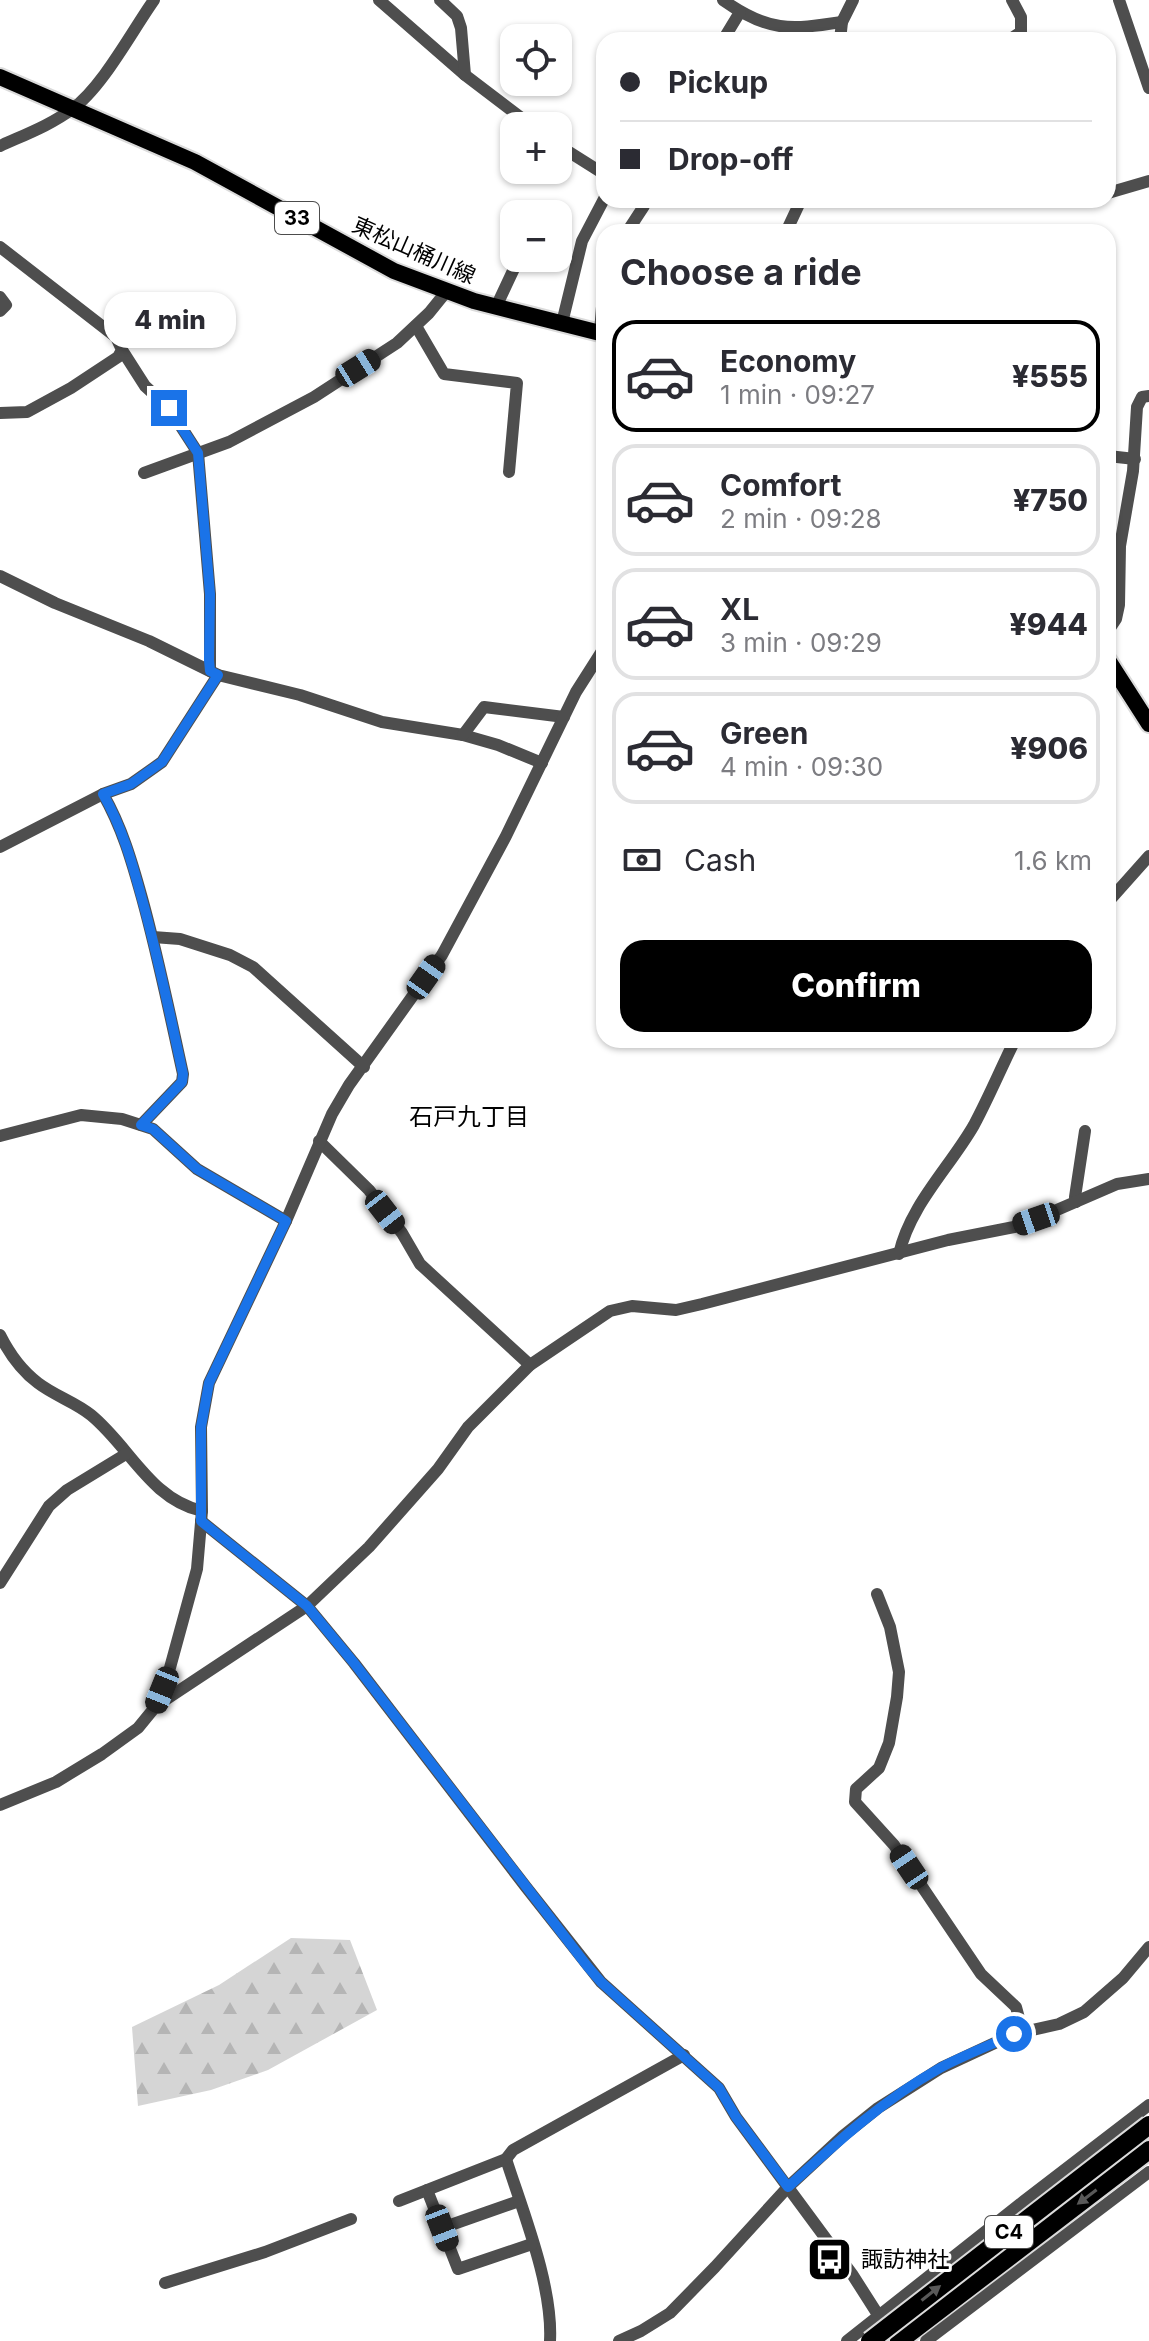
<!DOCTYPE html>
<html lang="en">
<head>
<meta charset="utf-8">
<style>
	:root { --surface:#fff; --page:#f7f7f7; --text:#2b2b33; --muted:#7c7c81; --line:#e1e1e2; --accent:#000 }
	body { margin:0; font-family:Inter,"Noto Sans JP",sans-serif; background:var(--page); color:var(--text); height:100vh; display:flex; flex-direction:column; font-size:30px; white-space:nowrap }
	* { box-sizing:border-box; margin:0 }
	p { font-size:26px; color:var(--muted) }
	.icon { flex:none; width:44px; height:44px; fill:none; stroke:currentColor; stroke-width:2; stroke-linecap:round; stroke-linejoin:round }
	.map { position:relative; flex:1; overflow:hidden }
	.drawer { position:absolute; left:596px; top:224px; width:520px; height:824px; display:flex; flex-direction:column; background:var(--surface); border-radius:24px; box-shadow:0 2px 6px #0004 }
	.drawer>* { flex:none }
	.hud { position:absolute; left:596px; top:32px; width:520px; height:176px; border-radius:24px; box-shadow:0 2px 6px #0004; display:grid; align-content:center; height:176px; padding:0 24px; background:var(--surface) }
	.fabs { position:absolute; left:500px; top:24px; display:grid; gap:16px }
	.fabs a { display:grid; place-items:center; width:72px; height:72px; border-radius:16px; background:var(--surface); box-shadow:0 2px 6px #0004; font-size:40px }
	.end { position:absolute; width:36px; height:36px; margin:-18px; border:10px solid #1a73e8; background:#fff; box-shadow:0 0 0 4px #fff }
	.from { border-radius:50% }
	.bubble { position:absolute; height:56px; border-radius:24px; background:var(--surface); box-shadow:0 2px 6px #0004; font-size:26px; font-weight:800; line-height:56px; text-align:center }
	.car { position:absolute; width:24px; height:48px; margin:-24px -12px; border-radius:10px; box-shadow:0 0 6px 2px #0007; background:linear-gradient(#222 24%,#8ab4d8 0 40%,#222 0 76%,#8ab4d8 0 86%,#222 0) }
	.hud b { display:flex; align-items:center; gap:28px; height:76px; font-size:30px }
	.hud b+b { border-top:2px solid var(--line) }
	.hud i { width:20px; height:20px; background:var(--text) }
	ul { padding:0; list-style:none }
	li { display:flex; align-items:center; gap:24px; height:112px; margin:0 16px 12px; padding:0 8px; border:4px solid var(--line); border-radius:24px }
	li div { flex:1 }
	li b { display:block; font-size:30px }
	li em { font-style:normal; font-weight:800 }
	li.active { border-color:var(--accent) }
	li>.icon { width:72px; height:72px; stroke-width:1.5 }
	h2 { padding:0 24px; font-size:36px; line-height:96px }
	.pay { display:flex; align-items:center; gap:20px; height:88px; padding:0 24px; font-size:30px }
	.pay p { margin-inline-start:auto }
	.cta { display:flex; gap:16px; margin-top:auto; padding:16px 24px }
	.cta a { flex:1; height:92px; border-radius:24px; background:var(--accent); color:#fff; font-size:32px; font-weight:800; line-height:92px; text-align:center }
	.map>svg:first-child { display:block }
	.forest { fill:url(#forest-firs) }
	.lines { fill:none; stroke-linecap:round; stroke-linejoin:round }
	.major-casing { stroke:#dbdbdb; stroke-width:20 }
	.highway-casing { stroke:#dbdbdb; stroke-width:22 }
	.minor { stroke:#4e4e4e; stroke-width:12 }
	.major { stroke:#000; stroke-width:16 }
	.highway { stroke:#000; stroke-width:18 }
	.highway-bridge-casing { stroke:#dbdbdb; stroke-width:22; stroke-linecap:butt }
	.highway-bridge { stroke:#000; stroke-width:18 }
	.oneway { fill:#595959 }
	.route { stroke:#1a73e8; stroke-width:10 }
	.labels { text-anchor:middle; stroke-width:6; stroke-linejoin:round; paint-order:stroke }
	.shield { fill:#fff; stroke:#4c4c4c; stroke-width:2 }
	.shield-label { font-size:20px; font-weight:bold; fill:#000 }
	.street-label { font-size:22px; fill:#000; stroke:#fff }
	.poi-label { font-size:22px; fill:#000; stroke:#fff; text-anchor:start }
	.neighbourhood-label { font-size:24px; fill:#000; stroke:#fff }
</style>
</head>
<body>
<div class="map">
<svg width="1149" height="2341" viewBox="0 0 1149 2341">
	<defs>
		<pattern id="forest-firs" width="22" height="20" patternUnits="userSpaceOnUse" patternTransform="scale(2)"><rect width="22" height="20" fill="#d5d5d5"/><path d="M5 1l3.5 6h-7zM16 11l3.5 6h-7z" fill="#b5b5b5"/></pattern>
	</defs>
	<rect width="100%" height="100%" fill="#fff"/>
	<path class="forest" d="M291,1938l59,2 27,70 -109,60 -57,20 -73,16 -6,-79 87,-42z"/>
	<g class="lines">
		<defs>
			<g id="major">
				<path d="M0,77l195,85 199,109 80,30 130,33"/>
				<path d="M1108,660l41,64"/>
			</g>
			<path id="highway" d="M899,2341l250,-191"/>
		</defs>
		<use href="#major" class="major-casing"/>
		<use href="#highway" class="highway-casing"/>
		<g class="minor">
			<path d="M379,0l86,75 67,51"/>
			<path d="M440,0l17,16 4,12 4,47"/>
			<path d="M723,0c45,32 67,30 119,22"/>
			<path d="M1119,0l30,88"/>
			<path d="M723,40l17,-28"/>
			<path d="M840,40l2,-18 11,-22"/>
			<path d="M1009,40l12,-8v-15l-9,-17"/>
			<path d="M558,145l46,29"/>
			<path d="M0,146c24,-11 51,-21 72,-37 30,-21 60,-78 82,-109"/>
			<path d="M1108,193l41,-12"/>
			<path d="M627,232l17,-26"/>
			<path d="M786,232l15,-32"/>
			<path d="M0,247l116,90 6,13 -4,7 -47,31 -44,24 -27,1"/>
			<path d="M0,297l6,8 -6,6"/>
			<path d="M496,307l23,-49"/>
			<path d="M562,323l20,-82 22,-42"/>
			<path d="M416,326l28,48 73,9 -8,89"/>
			<path d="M600,333l4,-53"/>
			<path d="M122,350l23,36 24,22 29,45 12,141v77"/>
			<path d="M1108,456l27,3"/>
			<path d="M144,473l85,-31 85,-45 83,-54 32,-30 17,-21"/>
			<path d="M0,576l55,27 94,38 69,34 82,20 82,27 81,13 35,10 44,18"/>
			<path d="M1108,631l8,-12 3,-14 1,-59 13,-75 4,-64 5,-10 7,-1"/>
			<path d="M463,735l21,-28 80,10"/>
			<path d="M103,794c19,33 29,68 39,104 16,58 28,117 41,176l-1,8 -41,43"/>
			<path d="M0,847l103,-53 28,-10 31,-22 56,-87"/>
			<path d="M1108,902l41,-46"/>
			<path d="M153,937l27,2 50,16 23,12 111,100"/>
			<path d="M0,1136l81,-21 41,4 31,10 44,40 89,52"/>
			<path d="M319,1141l50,49 33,43 18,31 110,101"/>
			<path d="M1076,1202l-1,-5 10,-66"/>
			<path d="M899,1254c11,-49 51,-87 75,-129 15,-28 27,-57 41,-85"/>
			<path d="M0,1335c9,18 22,36 38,48 17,13 37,19 53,32 39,32 59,84 111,96"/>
			<path d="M201,1521l106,85 47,57 172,224 75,95 118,106 17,29 116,157 37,58"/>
			<path d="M0,1583l49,-77 18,-16 59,-36"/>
			<path d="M877,1594l13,33 9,45 -2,25 -8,46 -10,25 -23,21 -1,13 39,43 87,129 35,33 7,26"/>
			<path d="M156,1706l151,-100 62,-59 69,-78 30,-42 62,-62 80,-54 22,-5 44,4 26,-6 246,-64 66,-13 22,-8 81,-35 32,-5"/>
			<path d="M0,1805l56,-23 46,-28 36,-26 18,-22 12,-31 29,-106 5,-58 -1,-84 8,-44 77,-162 46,-107 17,-29 93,-130 64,-119 70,-144 28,-44"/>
			<path d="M506,2159c17,53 47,127 44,182"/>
			<path d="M427,2190l31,79 74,-25"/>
			<path d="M399,2201l107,-42 7,-9 171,-95"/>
			<path d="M442,2228l77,-27"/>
			<path d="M165,2283l100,-31 86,-33"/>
			<path d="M619,2341l22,-10 29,-18 45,-46 73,-80 55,-51 35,-28 63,-40 73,-34 45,-10 25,-12 39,-34 26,-31"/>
			<path d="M847,2341l177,-140 125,-96"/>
			<path d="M926,2341l223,-169"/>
		</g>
		<use href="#major" class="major"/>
		<use href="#highway" class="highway"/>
		<defs>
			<path id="highway-bridge" d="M870,2341l279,-216"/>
		</defs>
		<use href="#highway-bridge" class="highway-bridge-casing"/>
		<use href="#highway-bridge" class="highway-bridge"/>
	</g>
	<defs><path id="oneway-solid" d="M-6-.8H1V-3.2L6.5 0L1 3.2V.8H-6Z" transform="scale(2)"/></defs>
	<g class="oneway">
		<use href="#oneway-solid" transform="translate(1087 2197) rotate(143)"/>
		<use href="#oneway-solid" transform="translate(931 2293) rotate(-38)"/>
	</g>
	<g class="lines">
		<path class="route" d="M169,408l29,45 12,141 -1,66 1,11 8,4 -56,87 -31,22 -28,10c19,33 29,68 39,105 16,57 28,116 41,175l-1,8 -41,43 12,4 44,40 89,52 -77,162 -8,44v94l106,85 47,57 234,304 13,15 118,106 17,29 52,70c48,-44 95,-87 152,-119 24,-13 49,-22 74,-34"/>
	</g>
	<defs>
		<symbol id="bus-square" viewBox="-11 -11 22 22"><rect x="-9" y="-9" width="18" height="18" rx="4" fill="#000" stroke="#fff"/><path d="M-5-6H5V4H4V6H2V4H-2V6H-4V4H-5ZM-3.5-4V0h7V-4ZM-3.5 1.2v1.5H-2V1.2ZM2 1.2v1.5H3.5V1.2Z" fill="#fff"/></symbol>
	</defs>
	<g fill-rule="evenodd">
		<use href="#bus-square" x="804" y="2234" width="51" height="51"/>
	</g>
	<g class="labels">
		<g class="shield">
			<rect x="275" y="202" width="44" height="32" rx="6"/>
			<rect x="985" y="2216" width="48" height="32" rx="6"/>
		</g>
		<g class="shield-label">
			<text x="297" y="225">33</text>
			<text x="1009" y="2239">C4</text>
		</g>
		<g class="street-label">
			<text transform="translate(414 250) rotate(24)" y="8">東松山桶川線</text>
		</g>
		<g class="poi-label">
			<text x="861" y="2267">諏訪神社</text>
		</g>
		<g class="neighbourhood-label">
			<text x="469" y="1125">石戸九丁目</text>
		</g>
	</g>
</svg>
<div class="fabs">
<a><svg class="icon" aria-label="locate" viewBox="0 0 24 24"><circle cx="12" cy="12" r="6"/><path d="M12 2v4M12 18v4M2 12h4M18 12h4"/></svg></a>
<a>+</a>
<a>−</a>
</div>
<i class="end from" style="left:1014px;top:2034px"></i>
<i class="end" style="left:169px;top:408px"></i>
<div class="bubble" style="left:104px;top:292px;width:132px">4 min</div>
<i class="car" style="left:358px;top:368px;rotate:58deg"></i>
<i class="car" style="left:426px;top:977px;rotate:35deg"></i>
<i class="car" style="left:385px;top:1212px;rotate:142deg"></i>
<i class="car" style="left:1036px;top:1219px;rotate:251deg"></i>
<i class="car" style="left:162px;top:1690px;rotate:202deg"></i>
<i class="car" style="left:909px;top:1867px;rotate:326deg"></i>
<i class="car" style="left:442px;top:2228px;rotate:159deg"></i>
<div class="hud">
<b><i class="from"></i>Pickup</b>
<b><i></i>Drop-off</b>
</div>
<section class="drawer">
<h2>Choose a ride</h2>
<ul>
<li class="active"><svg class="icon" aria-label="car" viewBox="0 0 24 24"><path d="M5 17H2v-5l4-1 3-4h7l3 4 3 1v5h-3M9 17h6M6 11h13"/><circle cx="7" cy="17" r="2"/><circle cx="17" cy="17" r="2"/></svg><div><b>Economy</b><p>1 min · 09:27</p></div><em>¥555</em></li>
<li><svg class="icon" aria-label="car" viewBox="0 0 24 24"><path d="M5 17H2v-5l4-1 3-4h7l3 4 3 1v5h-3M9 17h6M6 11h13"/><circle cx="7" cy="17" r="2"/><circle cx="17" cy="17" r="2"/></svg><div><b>Comfort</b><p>2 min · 09:28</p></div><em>¥750</em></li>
<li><svg class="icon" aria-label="car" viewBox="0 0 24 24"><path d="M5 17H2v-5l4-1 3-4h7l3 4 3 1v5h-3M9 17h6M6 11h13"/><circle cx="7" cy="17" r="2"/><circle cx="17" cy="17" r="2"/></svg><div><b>XL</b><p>3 min · 09:29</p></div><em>¥944</em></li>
<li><svg class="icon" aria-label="car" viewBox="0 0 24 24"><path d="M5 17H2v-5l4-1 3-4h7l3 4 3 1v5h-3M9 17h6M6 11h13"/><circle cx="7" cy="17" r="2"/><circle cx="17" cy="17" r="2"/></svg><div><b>Green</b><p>4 min · 09:30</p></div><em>¥906</em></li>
</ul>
<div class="pay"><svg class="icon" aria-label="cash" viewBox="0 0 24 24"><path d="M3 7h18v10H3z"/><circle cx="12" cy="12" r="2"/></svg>Cash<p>1.6 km</p></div>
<div class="cta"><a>Confirm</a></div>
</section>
</div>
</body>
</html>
